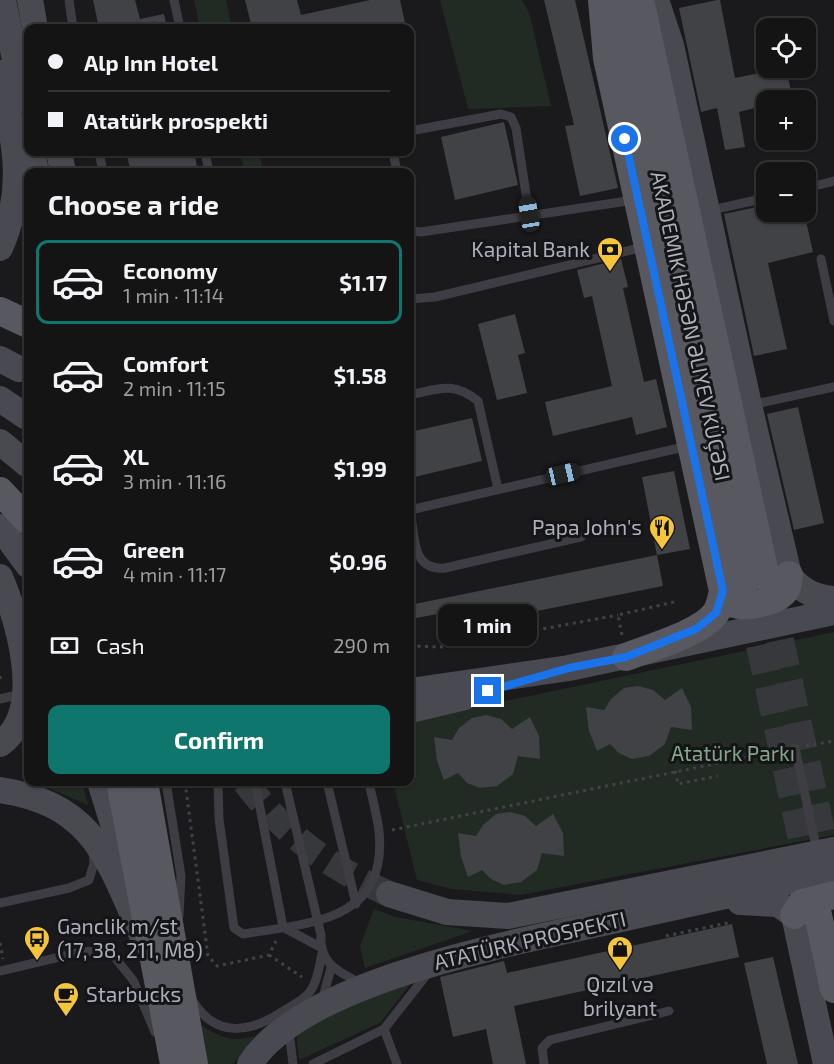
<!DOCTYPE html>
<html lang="en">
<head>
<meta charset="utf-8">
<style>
	:root { --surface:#141415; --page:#1d1d1e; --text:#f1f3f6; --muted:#9d9ea0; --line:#333334; --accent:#0f766e }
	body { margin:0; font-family:"Exo 2",sans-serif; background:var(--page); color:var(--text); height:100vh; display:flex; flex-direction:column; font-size:22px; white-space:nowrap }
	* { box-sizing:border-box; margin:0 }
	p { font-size:20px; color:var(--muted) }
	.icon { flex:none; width:33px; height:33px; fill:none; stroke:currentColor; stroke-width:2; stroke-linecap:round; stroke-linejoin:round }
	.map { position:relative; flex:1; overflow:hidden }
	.panel { position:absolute; left:24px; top:168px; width:390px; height:618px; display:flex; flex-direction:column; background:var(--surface); border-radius:12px; box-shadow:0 2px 4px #0004,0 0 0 2px var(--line) }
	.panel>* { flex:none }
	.banner { position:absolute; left:24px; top:24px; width:390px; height:132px; border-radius:12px; box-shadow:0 2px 4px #0004,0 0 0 2px var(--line); display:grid; align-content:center; height:132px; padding:0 24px; background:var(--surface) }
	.buttons { position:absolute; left:756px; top:18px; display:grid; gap:12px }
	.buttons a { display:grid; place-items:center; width:60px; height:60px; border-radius:12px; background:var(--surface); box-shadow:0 2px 4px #0004,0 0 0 2px var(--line); font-size:30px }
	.end { position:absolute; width:27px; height:27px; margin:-14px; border:8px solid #1a73e8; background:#fff; box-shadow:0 0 0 3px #fff }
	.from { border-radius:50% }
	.bubble { position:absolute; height:42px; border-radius:12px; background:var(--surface); box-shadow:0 2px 4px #0004,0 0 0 2px var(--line); font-size:20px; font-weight:700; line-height:42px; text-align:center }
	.car { position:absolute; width:18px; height:36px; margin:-18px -9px; border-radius:8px; box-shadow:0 0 4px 2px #0007; background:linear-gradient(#222 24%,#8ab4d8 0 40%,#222 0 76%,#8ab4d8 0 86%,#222 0) }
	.banner b { display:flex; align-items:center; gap:21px; height:57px; font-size:22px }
	.banner b+b { border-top:2px solid var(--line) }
	.banner i { width:15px; height:15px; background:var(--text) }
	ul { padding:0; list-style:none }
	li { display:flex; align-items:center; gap:18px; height:84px; margin:0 12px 9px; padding:0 12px; border:3px solid transparent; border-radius:12px }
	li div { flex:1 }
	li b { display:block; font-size:22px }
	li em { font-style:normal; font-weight:700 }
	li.active { border-color:var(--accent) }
	li>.icon { width:54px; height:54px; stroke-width:1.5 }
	h2 { padding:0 24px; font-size:27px; line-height:72px }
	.pay { display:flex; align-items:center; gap:15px; height:66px; padding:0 24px; font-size:22px }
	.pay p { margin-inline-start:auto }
	.cta { display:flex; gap:12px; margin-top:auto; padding:12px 24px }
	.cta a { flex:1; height:69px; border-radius:12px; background:var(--accent); color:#fff; font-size:24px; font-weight:700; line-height:69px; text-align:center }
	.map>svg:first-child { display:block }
	.green { fill:#212a23 }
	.building { fill:#414246 }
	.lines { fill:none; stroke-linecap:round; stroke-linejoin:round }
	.secondary-tunnel { stroke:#37383c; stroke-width:26; stroke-dasharray:26 13; stroke-linecap:butt }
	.primary-tunnel { stroke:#37383c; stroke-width:28; stroke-dasharray:28 14; stroke-linecap:butt }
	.path { stroke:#414248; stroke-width:3; stroke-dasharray:3 4.5; stroke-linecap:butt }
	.lane { stroke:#3d3d43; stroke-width:9 }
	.secondary { stroke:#494a51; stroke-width:26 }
	.primary { stroke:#575860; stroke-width:28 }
	.route { stroke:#1a73e8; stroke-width:8 }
	.labels { text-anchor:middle; stroke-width:6; stroke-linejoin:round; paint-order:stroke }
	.poi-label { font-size:21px; fill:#acb0bc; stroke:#151517; text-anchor:end }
	.street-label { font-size:21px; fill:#acb0bc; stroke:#151517 }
	.park-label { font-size:21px; fill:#83a788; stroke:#151517 }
</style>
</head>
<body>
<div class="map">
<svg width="834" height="1064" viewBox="0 0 834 1064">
	<rect width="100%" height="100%" fill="#1a1a1c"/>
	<g class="green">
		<path d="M194,0h32l6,28h-32z"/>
		<path d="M440,0h82l7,12 22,94 -83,3z"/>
		<path d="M240,152h19l4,20h-18z"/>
		<path d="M834,632v203l-314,60 -68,-6 -35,-9 -24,-98h17v-61z"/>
		<path d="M35,782h47l6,23z"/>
		<path d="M374,909l22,8 77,14 -108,37 -5,-22z"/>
		<path d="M419,973l-39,50 -81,37 -3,-30z"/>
		<path d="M198,1023c20,14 34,20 57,13l-22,28h-26z"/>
	</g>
	<g class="building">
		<path d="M93,0h42l5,19 24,-5 3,14h-68z"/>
		<path d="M245,0h52l4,15 69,-15h30l6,28h-154z"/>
		<path d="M544,0h31l43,188 -38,8 -15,-70 9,-1z"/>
		<path d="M717,0h3l15,78 51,-10 7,32h-27v5l-27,7 6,35 -20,3 -8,-42 -16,4 -22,-104z"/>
		<path d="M504,122l14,63 -63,15 -14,-63z"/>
		<path d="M126,152h68l4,20h-67z"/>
		<path d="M766,205v7h38l9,40 -45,11 19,86 -33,7 -30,-142z"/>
		<path d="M621,259l7,28 -5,1 21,94 12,-3 11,48 -31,8 -4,-18 -79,19 -8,-34 67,-16 -20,-90 -8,2 -7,-28z"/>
		<path d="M515,314l10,39 -7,2 9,38 -30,7 -19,-76z"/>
		<path d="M798,407l26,116 -30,7 -27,-116z"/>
		<path d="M472,418l10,43 -72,17v-46z"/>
		<path d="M674,471l16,78 -33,6 -15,-78z"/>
		<path d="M657,555l6,31 -222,44 -3,-16 -28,5v-14z"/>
		<path d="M638,686l15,4 12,10 17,-12 9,19 1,23 -21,-3 -6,17 -16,12 -17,3 -13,-6 -9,-9 -13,7 -8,-20 -3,-24 18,3 7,-11 13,-11z"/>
		<path d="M486,715l15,4 11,10 18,-12 9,19 1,23 -22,-3 -5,18 -16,12 -17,2 -13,-5 -9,-10 -14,7 -7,-19 -3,-24 18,3 7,-12 13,-10z"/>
		<path d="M510,812l15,4 11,10 17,-12 10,19 1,23 -22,-3 -5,17 -16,12 -17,3 -13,-6 -9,-9 -14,7 -7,-20 -3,-24 18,3 7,-11 13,-11z"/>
		<path d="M732,924l7,33 -225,49 12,58h-33l-7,-35 -33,8 -13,-60 64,-16 3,12z"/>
		<path d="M773,957l25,107h-31l-23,-101z"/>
	</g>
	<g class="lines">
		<path class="secondary-tunnel" d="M245,782c42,55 81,83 144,112"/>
		<g class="primary-tunnel">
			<path d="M771,599l60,278"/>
			<path d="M751,604l60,277"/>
		</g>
		<g class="path">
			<path d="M622,635l-4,-20 60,-14"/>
			<path d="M410,646l35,1 173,-32"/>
			<path d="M0,676v7"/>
			<path d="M806,746l28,-5"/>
			<path d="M675,771l3,13 40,-8"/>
			<path d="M185,782l23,174 9,10 52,-11 7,-14"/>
			<path d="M392,830l390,-80"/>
			<path d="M666,936l66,-14"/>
			<path d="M0,943l3,16"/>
			<path d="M269,955l33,22"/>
		</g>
		<g class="lane">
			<path d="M69,0l4,28"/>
			<path d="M174,0l6,28"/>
			<path d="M410,131l91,-17 10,3 5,11 13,86"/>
			<path d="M99,152l4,20"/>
			<path d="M205,152l4,20"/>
			<path d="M393,152l4,20"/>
			<path d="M806,188l28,-7"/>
			<path d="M707,211l59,-13"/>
			<path d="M410,227l3,4 8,1 213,-32"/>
			<path d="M821,259l13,62"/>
			<path d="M410,299l25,-2 209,-50"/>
			<path d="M410,395c28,-6 43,-14 68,6l20,88"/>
			<path d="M751,405l83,-18"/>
			<path d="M581,537l-136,31c-34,3 -30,-32 -35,-58l278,-64"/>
			<path d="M0,699l21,-5"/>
			<path d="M795,748l22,103"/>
			<path d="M166,782l15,94 -2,40"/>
			<path d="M218,782l1,37 15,109 9,6c67,-11 145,-12 136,-103 -2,-16 -7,-33 -10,-49"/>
			<path d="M255,782l28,145 37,20"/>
			<path d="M285,782l36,153c-2,29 18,37 41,49"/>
			<path d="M327,782l29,122"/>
			<path d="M0,903l69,-15 20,-8 5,-17 -1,-11"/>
			<path d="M0,971l81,-19 17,-1 14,3 21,26 22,52"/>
			<path d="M193,1001c24,39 59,31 92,9 8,-5 17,-9 23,-16 9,-10 11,-27 14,-40"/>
			<path d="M322,1001l9,-33"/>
			<path d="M384,1029l13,35"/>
			<path d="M289,1031l4,33"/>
			<path d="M313,1064l71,-35 44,-56"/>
			<path d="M544,1064l-2,-16 8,-8 119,-29"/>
		</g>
		<g class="secondary">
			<path d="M3,0l20,100"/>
			<path d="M30,0l5,28"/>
			<path d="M656,0l15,45 78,360 40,170c12,16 25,22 45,24"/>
			<path d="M0,73c13,66 28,111 0,175"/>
			<path d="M32,152l4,20"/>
			<path d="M59,152l4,20"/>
			<path d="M0,359l19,10"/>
			<path d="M0,399l25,17"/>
			<path d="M0,442l28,23"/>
			<path d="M0,527l28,38"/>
			<path d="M0,577c18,43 47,134 0,167"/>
			<path d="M410,691l159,-23 265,-56"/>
			<path d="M410,710l55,-13"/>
			<path d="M100,782l24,77"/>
			<path d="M0,790c96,14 109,73 144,150"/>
			<path d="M389,894l58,18 61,4 326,-66"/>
			<path d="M740,902l38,2 16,11 32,149"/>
			<path d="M250,1064c53,-84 268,-122 362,-143 74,-17 148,-33 222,-49"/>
		</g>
		<g class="primary">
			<path d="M602,0l5,58 116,533c-2,8 -3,16 -8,23 -16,20 -64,33 -89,43"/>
			<path d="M618,0l128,581"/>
			<path d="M640,0l126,578"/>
			<path d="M0,311l28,13"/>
			<path d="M0,491l28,30"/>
			<path d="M723,591l11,13c12,4 39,-2 48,-10 6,-5 6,-12 7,-19"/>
			<path d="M120,782l54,282"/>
			<path d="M144,782l50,282"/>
			<path d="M794,915l8,-12 32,-8"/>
			<path d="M818,915l16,74"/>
		</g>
	</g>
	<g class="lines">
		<path class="route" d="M488,691l81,-23 57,-11 70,-28 20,-16 7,-22 -98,-452"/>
	</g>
	<defs>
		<symbol id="bank-pin" viewBox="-11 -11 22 30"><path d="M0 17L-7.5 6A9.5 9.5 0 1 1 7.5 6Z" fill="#f5c639" stroke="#151517"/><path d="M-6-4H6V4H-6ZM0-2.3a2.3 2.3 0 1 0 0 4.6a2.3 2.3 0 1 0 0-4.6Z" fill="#111"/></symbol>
		<symbol id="restaurant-pin" viewBox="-11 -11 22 30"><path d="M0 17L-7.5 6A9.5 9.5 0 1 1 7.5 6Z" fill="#f5c639" stroke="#151517"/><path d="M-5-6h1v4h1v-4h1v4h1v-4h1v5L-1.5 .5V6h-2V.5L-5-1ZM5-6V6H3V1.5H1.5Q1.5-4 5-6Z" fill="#111"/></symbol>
		<symbol id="bus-pin" viewBox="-11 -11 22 30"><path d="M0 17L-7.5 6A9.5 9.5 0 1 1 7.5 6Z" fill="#f5c639" stroke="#151517"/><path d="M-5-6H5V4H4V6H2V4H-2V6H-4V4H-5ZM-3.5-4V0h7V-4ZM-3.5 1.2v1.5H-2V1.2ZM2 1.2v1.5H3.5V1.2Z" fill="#111"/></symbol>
		<symbol id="shop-pin" viewBox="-11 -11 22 30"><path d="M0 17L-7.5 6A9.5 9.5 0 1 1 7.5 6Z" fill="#f5c639" stroke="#151517"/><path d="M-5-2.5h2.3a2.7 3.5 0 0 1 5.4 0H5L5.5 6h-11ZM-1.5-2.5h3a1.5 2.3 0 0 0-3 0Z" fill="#111"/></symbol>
		<symbol id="cafe-pin" viewBox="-11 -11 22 30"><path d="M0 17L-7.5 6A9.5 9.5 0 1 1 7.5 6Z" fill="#f5c639" stroke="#151517"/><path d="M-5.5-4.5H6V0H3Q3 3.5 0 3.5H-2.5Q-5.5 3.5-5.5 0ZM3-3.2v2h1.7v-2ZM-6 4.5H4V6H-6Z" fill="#111"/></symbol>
	</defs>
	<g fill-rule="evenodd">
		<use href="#bank-pin" x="595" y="235" width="30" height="40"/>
		<use href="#restaurant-pin" x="647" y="513" width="30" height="40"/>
		<use href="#bus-pin" x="22" y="924" width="30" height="40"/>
		<use href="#shop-pin" x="605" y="934" width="30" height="40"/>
		<use href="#cafe-pin" x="51" y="980" width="30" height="40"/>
	</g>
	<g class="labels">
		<g class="poi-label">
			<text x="590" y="257">Kapital Bank</text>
			<text x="642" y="535">Papa John's</text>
			<text x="57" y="934" text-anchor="start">Gənclik m/st<tspan x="57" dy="24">(17, 38, 211, M8)</tspan></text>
			<text x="620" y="992" text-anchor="middle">Qızıl və<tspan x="620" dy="24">brilyant</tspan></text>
			<text x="86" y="1002" text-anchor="start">Starbucks</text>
		</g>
		<g class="street-label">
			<text transform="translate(690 326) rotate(78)" y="7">AKADEMIK HƏSƏN ƏLIYEV KÜÇƏSI</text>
			<text transform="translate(530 941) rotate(-13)" y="7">ATATÜRK PROSPEKTI</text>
		</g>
		<g class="park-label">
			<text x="733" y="761">Atatürk Parkı</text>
		</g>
	</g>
</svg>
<div class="buttons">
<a><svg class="icon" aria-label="locate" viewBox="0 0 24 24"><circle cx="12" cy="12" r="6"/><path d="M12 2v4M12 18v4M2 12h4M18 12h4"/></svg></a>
<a>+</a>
<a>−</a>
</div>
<i class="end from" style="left:625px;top:139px"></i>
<i class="end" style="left:488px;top:691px"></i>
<div class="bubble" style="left:438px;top:604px;width:99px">1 min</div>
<i class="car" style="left:529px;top:214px;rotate:351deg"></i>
<i class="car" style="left:563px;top:474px;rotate:77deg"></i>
<div class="banner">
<b><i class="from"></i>Alp Inn Hotel</b>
<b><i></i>Atatürk prospekti</b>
</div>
<section class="panel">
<h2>Choose a ride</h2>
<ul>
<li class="active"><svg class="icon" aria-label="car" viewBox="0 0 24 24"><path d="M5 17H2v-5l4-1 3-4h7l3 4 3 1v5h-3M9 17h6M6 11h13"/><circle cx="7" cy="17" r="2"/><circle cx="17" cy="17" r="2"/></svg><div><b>Economy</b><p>1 min · 11:14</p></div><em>$1.17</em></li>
<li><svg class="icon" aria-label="car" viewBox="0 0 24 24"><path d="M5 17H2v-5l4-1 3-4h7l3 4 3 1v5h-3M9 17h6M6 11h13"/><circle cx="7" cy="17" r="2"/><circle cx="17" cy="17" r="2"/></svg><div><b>Comfort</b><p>2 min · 11:15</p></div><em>$1.58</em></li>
<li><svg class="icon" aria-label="car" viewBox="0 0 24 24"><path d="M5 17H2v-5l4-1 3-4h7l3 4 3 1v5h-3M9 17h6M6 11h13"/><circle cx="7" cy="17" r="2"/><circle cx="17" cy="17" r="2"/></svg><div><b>XL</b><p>3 min · 11:16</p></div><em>$1.99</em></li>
<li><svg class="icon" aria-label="car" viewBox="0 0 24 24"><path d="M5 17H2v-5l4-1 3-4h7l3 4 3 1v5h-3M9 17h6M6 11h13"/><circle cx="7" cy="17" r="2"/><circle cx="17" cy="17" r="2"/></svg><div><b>Green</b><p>4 min · 11:17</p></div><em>$0.96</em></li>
</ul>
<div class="pay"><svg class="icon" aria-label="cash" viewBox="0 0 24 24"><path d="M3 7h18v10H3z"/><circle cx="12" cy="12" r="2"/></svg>Cash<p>290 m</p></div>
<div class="cta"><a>Confirm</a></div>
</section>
</div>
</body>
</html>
